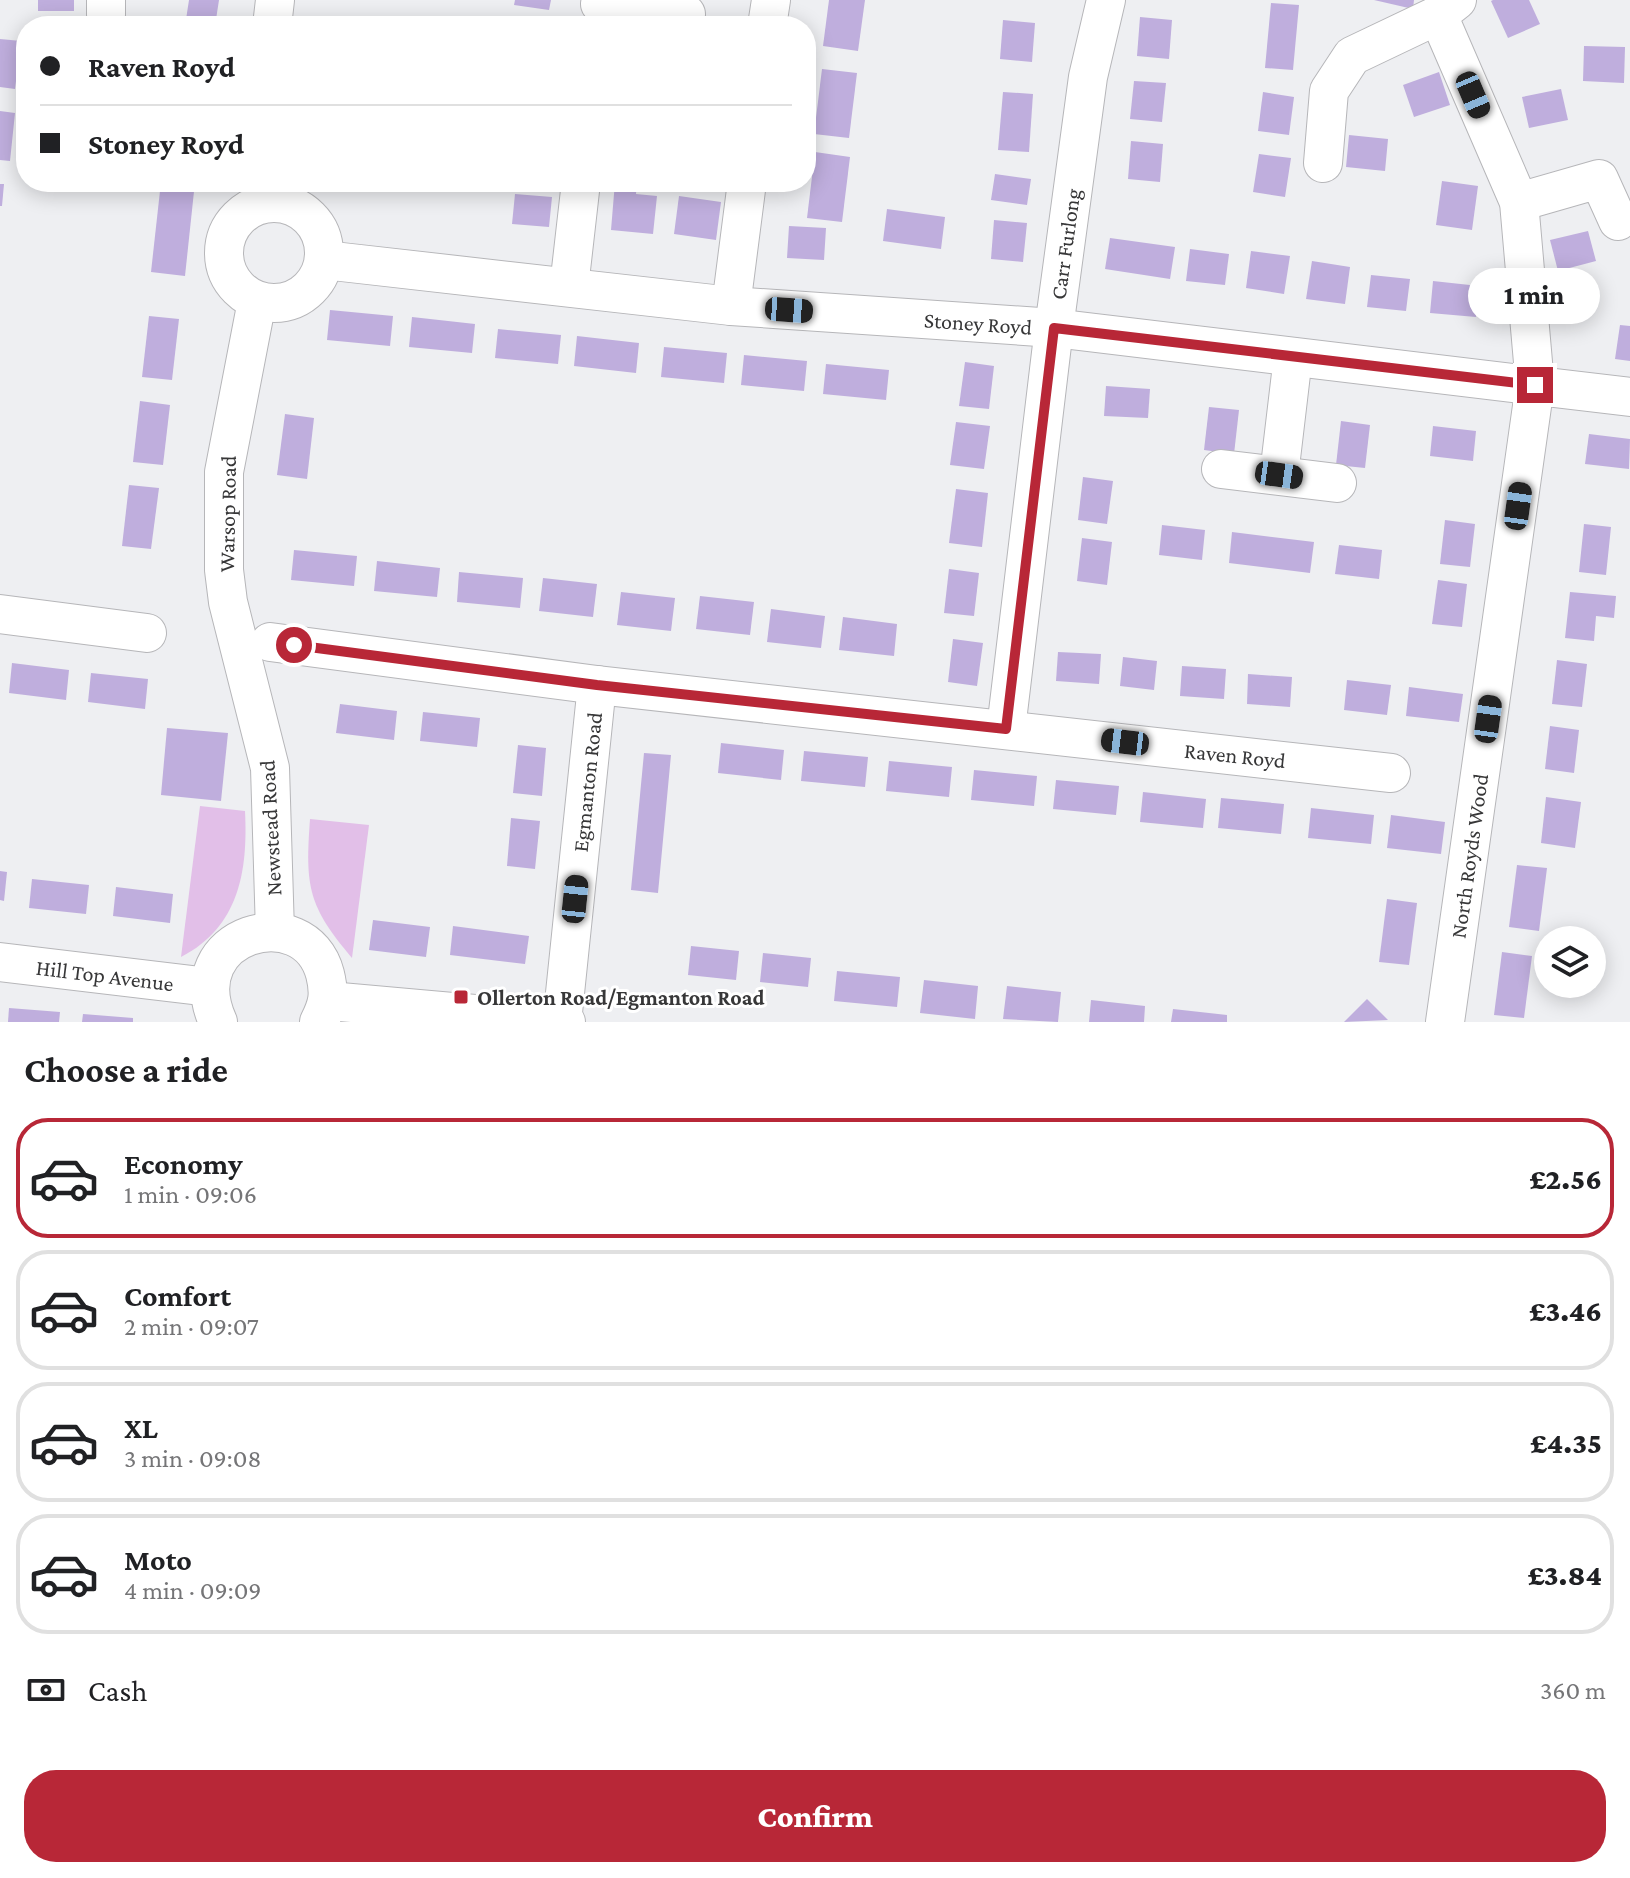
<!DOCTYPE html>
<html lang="en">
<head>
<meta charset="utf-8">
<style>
	:root { --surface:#fff; --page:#f2f2f2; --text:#202124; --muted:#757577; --line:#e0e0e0; --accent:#b82737 }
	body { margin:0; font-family:"Crimson Pro",serif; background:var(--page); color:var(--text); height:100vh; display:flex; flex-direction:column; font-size:30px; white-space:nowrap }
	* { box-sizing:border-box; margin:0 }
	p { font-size:26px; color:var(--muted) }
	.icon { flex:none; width:44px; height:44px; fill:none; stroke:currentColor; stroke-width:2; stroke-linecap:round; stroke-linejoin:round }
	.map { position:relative; height:1022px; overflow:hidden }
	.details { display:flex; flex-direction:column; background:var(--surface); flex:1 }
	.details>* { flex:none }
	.banner { position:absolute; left:16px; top:16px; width:800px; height:176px; border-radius:32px; box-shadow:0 4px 20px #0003; display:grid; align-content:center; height:176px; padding:0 24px; background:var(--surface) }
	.buttons { position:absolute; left:1534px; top:926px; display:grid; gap:16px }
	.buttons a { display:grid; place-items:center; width:72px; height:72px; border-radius:50%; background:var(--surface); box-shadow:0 4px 20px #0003; font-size:40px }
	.end { position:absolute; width:36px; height:36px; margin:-18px; border:10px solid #b82737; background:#fff; box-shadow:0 0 0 4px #fff }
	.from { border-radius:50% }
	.bubble { position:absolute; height:56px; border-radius:28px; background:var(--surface); box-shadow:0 4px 20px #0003; font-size:26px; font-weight:800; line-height:56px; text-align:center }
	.car { position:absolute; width:24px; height:48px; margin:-24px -12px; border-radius:10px; box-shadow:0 0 6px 2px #0007; background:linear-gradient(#222 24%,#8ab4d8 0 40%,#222 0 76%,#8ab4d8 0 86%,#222 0) }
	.banner b { display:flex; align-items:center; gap:28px; height:76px; font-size:30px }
	.banner b+b { border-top:2px solid var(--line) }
	.banner i { width:20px; height:20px; background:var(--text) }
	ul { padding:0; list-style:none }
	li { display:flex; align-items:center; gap:24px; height:120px; margin:0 16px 12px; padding:0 8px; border:4px solid var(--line); border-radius:32px }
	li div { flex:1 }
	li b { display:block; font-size:30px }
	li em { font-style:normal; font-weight:800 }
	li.current { border-color:var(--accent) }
	li>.icon { width:72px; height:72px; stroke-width:1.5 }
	h2 { padding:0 24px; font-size:36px; line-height:96px }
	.pay { display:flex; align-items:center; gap:20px; height:88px; padding:0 24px; font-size:30px }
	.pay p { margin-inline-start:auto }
	.button { display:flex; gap:16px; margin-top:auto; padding:16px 24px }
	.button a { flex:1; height:92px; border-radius:32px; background:var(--accent); color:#fff; font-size:32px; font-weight:800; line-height:92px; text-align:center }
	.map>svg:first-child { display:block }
	.green { fill:#e2bfe8 }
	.building { fill:#bfaedd }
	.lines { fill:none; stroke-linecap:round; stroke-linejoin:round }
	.minor-casing { stroke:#b6b6b9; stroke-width:40 }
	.minor { stroke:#fff; stroke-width:38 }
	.route { stroke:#b82737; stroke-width:10 }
	.poi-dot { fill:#b82737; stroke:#fff; stroke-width:3 }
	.labels { text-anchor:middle; stroke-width:6; stroke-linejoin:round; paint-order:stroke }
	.street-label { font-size:22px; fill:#373738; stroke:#fff }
	.poi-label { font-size:22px; font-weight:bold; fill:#373738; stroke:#fff; text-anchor:start }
</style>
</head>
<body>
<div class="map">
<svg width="1630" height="1022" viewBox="0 0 1630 1022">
	<rect width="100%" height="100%" fill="#eeeff2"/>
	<g class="green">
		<path d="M200,806l45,5c3,60 -6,116 -64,146z"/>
		<path d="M310,819l59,6 -17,133c-44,-52 -47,-71 -42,-139z"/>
	</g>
	<g class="building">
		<rect x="38" y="0" width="36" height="11"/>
		<path d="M189,0h30l-4,26h-30z"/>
		<path d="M515,0h36l-2,10 -35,-5z"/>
		<path d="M829,0h36l-7,51 -35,-5z"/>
		<path d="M1374,0h40l-1,9z"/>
		<path d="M1493,0h36l11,24 -32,14 -17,-37z"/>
		<path d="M1271,3l28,2 -6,65 -28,-2z"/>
		<path d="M1140,17l32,3 -3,39 -32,-3z"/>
		<path d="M1003,20l32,3 -3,39 -32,-3z"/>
		<path d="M320,21l22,3v2h-23z"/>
		<path d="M0,39l21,2 -6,48 -15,-2z"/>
		<path d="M1584,46l41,1 -1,36 -41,-2z"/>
		<path d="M822,69l35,4 -8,65 -35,-4z"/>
		<path d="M1439,72l11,33 -36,12 -11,-32z"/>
		<path d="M1134,81l32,2 -4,39 -32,-3z"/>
		<path d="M1561,89l7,31 -39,8 -7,-31z"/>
		<path d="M1003,92l30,2 -4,58 -31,-2z"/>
		<path d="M1263,92l31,5 -5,38 -31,-4z"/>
		<path d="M0,111l15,2 -5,48 -10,-1z"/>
		<path d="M1349,135l39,4 -3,32 -39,-4z"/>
		<path d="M1131,141l32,3 -3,38 -32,-3z"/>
		<path d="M815,152l35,5 -8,65 -35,-4z"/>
		<path d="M1259,154l32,4 -6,39 -32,-5z"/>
		<path d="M995,174l36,5 -4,26 -36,-5z"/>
		<path d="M1442,181l36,5 -6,44 -36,-5z"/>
		<path d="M161,182h34l-10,94 -34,-4z"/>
		<path d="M495,182h36l-1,6z"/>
		<path d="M615,182h22l-1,12 21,2 -4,38 -42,-4z"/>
		<path d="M0,184h4l-2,22h-2z"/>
		<path d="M515,194l37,3 -3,30 -37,-3z"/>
		<path d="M679,196l42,6 -5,38 -42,-6z"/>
		<path d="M887,209l58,8 -4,32 -58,-8z"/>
		<path d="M994,220l33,3 -4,39 -32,-3z"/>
		<path d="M789,226l37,2 -2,32 -37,-2z"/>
		<path d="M1588,231l8,30 -38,10 -8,-31z"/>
		<path d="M1110,238l65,9 -5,32 -65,-10z"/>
		<path d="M1190,249l39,5 -4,31 -39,-4z"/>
		<path d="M1251,251l39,5 -6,38 -38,-6z"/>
		<path d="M1312,261l38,6 -5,37 -39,-5z"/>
		<path d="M1371,275l39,4 -4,32 -39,-4z"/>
		<path d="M1433,281l46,5 -3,31 -46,-4z"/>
		<path d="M330,310l63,6 -3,30 -63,-6z"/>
		<path d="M149,316l30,3 -7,61 -30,-3z"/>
		<path d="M412,317l63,7 -3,29 -63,-6z"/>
		<path d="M1620,325l10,1v35l-15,-2z"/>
		<path d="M498,329l63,6 -3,29 -63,-6z"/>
		<path d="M577,336l62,7 -3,30 -62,-7z"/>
		<path d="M664,347l63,6 -3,30 -63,-6z"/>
		<path d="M744,355l63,6 -3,30 -63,-6z"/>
		<path d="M965,362l29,4 -5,43 -30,-3z"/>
		<path d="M826,364l63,6 -3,30 -63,-6z"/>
		<path d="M1106,386l44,3 -2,29 -44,-2z"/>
		<path d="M140,401l30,4 -7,60 -30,-3z"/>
		<path d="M1209,407l30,3 -5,44 -30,-4z"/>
		<path d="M285,414l29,4 -7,61 -30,-4z"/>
		<path d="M1341,421l29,4 -5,43 -29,-3z"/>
		<path d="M956,422l34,4 -6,43 -34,-4z"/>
		<path d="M1433,426l43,5 -3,30 -43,-5z"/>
		<path d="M1589,434l41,5 -1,30 -44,-5z"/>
		<path d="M1083,477l30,4 -6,43 -29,-4z"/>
		<path d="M129,485l30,3 -8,61 -29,-3z"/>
		<path d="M956,489l32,4 -6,54 -33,-4z"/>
		<path d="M1445,520l30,4 -5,43 -30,-3z"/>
		<path d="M1584,524l27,3 -5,48 -27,-3z"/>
		<path d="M1162,525l43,5 -3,30 -43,-5z"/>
		<path d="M1232,532l82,10 -4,31 -81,-10z"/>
		<path d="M1082,538l30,4 -5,43 -30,-4z"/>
		<path d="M1339,545l43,5 -3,29 -44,-5z"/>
		<path d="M294,550l63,6 -3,30 -63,-6z"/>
		<path d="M377,561l63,7 -3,29 -63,-6z"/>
		<path d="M949,569l30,4 -5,43 -30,-3z"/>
		<path d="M459,572l64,6 -3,30 -63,-6z"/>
		<path d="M543,578l54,6 -4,33 -54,-6z"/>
		<path d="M1438,580l29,4 -5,43 -30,-3z"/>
		<path d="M621,592l54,6 -4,33 -54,-6z"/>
		<path d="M1570,592l46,4 -2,22 -18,-2 -2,25 -29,-3z"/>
		<path d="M700,596l54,6 -4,33 -54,-6z"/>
		<path d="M771,609l54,7 -4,32 -54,-6z"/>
		<path d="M843,617l54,7 -3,32 -55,-6z"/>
		<path d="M953,639l30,4 -6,43 -29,-4z"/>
		<path d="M1058,652l43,2 -2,30 -43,-3z"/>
		<path d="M1123,657l34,4 -3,29 -34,-4z"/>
		<path d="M1557,660l30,4 -5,43 -30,-3z"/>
		<path d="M12,663l57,7 -3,30 -57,-7z"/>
		<path d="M1182,666l44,3 -2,30 -44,-3z"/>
		<path d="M91,673l57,6 -3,30 -57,-7z"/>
		<path d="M1248,674l44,3 -2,30 -43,-3z"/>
		<path d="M1347,680l44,5 -4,30 -43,-5z"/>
		<path d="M1409,687l54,7 -4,28 -53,-6z"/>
		<path d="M340,704l57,7 -3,29 -58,-7z"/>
		<path d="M423,712l57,6 -3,29 -57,-6z"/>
		<path d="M1550,726l29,4 -5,43 -29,-4z"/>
		<path d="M167,728l61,5 -7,68 -60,-6z"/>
		<path d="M721,743l63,7 -3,30 -63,-7z"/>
		<path d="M518,745l28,3 -4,48 -29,-3z"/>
		<path d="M804,751l64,6 -3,30 -64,-6z"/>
		<path d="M644,753l27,2 -13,138 -27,-3z"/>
		<path d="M889,761l63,6 -3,30 -63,-6z"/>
		<path d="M974,770l63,6 -3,30 -63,-6z"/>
		<path d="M1056,780l63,6 -3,29 -63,-6z"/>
		<path d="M1143,792l63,7 -3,29 -63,-6z"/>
		<path d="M1546,797l35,5 -6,46 -34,-5z"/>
		<path d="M1221,798l63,6 -3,30 -63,-6z"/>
		<path d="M1311,808l63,7 -3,29 -63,-6z"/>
		<path d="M1391,815l54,7 -4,32 -54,-6z"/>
		<path d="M511,818l29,3 -5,48 -28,-3z"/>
		<path d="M1517,865l30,3 -8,63 -30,-4z"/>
		<path d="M0,871l7,1 -3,29 -4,-1z"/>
		<path d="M32,879l57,6 -3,29 -57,-6z"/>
		<path d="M116,887l57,7 -3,29 -57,-7z"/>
		<path d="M1387,899l30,4 -8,62 -30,-3z"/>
		<path d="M373,920l57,7 -4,30 -57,-7z"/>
		<path d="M453,926l76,10 -4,28 -75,-9z"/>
		<path d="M691,946l48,5 -3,29 -48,-5z"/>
		<path d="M1502,952l30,4 -8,62 -30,-3z"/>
		<path d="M763,953l48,5 -3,29 -48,-5z"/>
		<path d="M837,971l63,6 -3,30 -63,-6z"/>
		<path d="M924,980l54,6 -3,33 -55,-6z"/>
		<path d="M1007,986l54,6 -3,30 -55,-3z"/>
		<path d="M1367,999l21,21 -44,2z"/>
		<path d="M1091,1000l54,6 -1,16h-55z"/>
		<path d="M9,1008l51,4 -1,10h-51z"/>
		<path d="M1173,1009l54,6v7h-56z"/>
		<path d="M83,1014l50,4v4h-51z"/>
	</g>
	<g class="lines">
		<defs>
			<g id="minor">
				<path d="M106,0v15"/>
				<path d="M600,4l86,10"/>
				<path d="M272,26l3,-26"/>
				<path d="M767,26l4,-26"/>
				<path d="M1323,163l6,-72 23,-35 86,-41"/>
				<path d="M1519,202l80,-23 19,42"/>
				<circle cx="274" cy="253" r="50"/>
				<path d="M324,260l407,46 323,22 576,69"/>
				<path d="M569,287l12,-105"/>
				<path d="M257,301l-33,171v98l4,32 42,166 5,164"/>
				<path d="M731,306l16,-124"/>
				<path d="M1221,469l116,14"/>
				<path d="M1279,475l14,-118"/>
				<path d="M0,614l147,19"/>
				<path d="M270,642l327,43 794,88"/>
				<path d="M1006,729l48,-401 34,-251 18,-77"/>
				<path d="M0,962l209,25"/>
				<path d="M329,1001l237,21"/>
				<path d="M218,1022c-40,-89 87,-124 107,-48 5,20 3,30 -6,48"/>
				<path d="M562,1022l35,-337"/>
				<path d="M1445,1022l90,-637 -16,-183 -81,-187 19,-15"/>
			</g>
		</defs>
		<use href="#minor" class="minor-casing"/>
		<use href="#minor" class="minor"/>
	</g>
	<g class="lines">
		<path class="route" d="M294,645l303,40 409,44 48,-401 481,57"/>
	</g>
	<rect class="poi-dot" x="453" y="989" width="16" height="16" rx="4"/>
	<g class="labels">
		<g class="street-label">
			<text transform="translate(1065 244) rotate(-82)" y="8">Carr Furlong</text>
			<text transform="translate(978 323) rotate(4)" y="8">Stoney Royd</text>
			<text transform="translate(227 514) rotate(-89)" y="8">Warsop Road</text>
			<text transform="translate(1235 755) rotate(6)" y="8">Raven Royd</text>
			<text transform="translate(587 782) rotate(-84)" y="8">Egmanton Road</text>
			<text transform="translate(270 828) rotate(-93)" y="8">Newstead Road</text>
			<text transform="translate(1469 856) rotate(-82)" y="8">North Royds Wood</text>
			<text transform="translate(105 975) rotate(7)" y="8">Hill Top Avenue</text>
		</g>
		<g class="poi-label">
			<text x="477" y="1005">Ollerton Road/Egmanton Road</text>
		</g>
	</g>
</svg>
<div class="buttons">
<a><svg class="icon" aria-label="layers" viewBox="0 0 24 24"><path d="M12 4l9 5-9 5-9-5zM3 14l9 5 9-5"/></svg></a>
</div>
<i class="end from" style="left:294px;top:645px"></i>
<i class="end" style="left:1535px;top:385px"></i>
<div class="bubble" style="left:1468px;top:268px;width:132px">1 min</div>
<i class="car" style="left:1473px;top:95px;rotate:157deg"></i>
<i class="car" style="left:789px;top:310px;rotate:94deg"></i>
<i class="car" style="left:1279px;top:475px;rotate:98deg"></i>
<i class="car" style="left:1518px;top:506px;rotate:8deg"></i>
<i class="car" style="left:1488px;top:719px;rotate:8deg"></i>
<i class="car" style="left:1125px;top:742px;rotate:277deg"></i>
<i class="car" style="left:575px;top:899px;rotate:6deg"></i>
<div class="banner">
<b><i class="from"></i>Raven Royd</b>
<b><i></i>Stoney Royd</b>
</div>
</div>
<section class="details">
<h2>Choose a ride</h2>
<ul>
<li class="current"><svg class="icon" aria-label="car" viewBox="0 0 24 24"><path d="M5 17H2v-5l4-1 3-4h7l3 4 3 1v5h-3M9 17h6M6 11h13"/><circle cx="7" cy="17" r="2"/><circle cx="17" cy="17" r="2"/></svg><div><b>Economy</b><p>1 min · 09:06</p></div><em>£2.56</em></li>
<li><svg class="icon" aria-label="car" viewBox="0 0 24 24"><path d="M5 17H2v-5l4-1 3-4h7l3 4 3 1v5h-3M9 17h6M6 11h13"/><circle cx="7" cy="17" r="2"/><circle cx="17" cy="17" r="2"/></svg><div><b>Comfort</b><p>2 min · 09:07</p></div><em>£3.46</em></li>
<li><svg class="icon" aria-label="car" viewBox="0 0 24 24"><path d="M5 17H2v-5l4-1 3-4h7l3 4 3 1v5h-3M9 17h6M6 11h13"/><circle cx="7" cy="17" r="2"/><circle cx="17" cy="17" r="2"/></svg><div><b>XL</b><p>3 min · 09:08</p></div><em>£4.35</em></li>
<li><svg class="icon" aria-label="car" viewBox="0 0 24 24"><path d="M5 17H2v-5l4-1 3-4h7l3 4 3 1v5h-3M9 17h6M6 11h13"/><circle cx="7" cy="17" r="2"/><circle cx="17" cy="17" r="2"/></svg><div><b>Moto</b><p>4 min · 09:09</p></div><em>£3.84</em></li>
</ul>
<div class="pay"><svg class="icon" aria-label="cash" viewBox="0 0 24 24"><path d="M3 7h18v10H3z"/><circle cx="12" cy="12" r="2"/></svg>Cash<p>360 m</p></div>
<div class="button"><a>Confirm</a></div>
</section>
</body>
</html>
